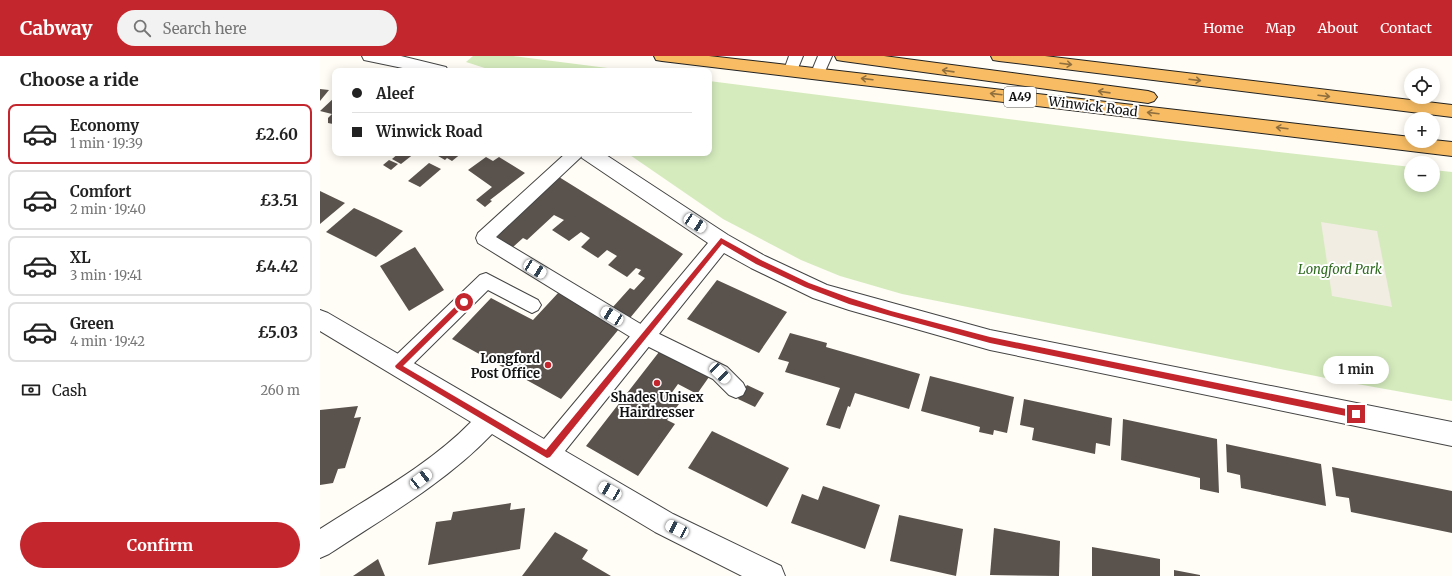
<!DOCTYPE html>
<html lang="en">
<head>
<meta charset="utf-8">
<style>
	:root { --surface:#fff; --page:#f2f2f2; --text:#222; --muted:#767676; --line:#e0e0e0; --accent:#c4262e }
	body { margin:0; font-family:Merriweather,serif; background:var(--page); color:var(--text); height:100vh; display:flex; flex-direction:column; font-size:15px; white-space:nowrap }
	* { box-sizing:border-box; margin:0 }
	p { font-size:13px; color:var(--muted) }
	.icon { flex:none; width:22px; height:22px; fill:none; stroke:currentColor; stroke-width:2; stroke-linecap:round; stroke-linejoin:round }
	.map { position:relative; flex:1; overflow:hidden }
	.panel { display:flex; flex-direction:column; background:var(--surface); width:320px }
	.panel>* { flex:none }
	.top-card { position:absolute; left:12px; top:12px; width:380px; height:88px; border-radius:8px; box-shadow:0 2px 10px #0003; display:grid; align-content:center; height:88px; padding:0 20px; background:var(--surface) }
	.controls { position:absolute; left:1084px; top:12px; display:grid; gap:8px }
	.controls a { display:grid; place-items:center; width:36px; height:36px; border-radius:50%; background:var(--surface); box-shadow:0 2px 10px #0003; font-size:20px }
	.end { position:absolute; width:18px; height:18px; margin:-9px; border:5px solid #c4262e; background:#fff; box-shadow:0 0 0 2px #fff }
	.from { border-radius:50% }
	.bubble { position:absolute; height:28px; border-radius:14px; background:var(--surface); box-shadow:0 2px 10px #0003; font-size:13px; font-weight:700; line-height:28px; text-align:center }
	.car { position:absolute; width:12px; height:24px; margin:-12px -6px; border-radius:5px; box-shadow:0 0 3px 1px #0007; background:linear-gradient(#fff 24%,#345 0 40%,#fff 0 76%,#345 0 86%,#fff 0) }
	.top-card b { display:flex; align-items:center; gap:14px; height:38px; font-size:15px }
	.top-card b+b { border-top:1px solid var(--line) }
	.top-card i { width:10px; height:10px; background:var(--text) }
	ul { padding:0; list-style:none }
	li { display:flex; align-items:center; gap:12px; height:60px; margin:0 8px 6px; padding:0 12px; border:2px solid var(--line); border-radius:8px }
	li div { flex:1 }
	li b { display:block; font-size:15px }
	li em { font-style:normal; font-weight:700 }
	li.active { border-color:var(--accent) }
	li>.icon { width:36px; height:36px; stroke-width:1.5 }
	h2 { padding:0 20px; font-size:18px; line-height:48px }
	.pay { display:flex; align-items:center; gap:10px; height:44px; padding:0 20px; font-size:15px }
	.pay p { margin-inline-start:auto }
	.button { display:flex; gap:8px; margin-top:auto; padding:8px 20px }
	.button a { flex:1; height:46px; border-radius:24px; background:var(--accent); color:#fff; font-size:16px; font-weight:700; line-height:46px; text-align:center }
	header { display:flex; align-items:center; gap:24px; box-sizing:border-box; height:56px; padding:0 20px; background:var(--accent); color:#fff }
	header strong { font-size:19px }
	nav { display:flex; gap:22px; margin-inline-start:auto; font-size:14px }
	.search { width:280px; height:36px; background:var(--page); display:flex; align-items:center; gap:10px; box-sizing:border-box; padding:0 14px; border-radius:22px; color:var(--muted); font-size:15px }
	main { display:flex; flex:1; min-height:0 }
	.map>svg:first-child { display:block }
	.green { fill:#d5ebbd }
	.plaza { fill:#f1ede2 }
	.building { fill:#5a524d }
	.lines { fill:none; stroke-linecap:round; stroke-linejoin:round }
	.service-casing { stroke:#444; stroke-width:2 }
	.minor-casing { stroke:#444; stroke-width:2 }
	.trunk-casing { stroke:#222; stroke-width:2 }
	.service { fill:#fff; fill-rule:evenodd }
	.minor { fill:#fff; fill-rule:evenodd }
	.trunk { fill:#f7bc64; fill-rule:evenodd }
	.oneway { stroke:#906f3f }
	.route { fill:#c4262e }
	.poi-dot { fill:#c4262e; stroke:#fff; stroke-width:1.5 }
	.labels { text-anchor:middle; stroke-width:4; stroke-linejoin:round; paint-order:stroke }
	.shield { fill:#fff; stroke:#585858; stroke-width:1 }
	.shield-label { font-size:12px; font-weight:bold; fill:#111 }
	.street-label { font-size:13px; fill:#111; stroke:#fff }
	.park-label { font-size:13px; font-style:italic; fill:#2f6b1f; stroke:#fff }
	.poi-label { font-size:13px; font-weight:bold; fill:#111; stroke:#fff; text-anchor:end }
</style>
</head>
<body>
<header>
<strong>Cabway</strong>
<div class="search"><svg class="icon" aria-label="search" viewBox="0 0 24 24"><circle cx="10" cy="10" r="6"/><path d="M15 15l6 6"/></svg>Search here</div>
<nav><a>Home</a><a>Map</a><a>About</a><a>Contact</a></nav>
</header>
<main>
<section class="panel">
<h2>Choose a ride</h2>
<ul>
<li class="active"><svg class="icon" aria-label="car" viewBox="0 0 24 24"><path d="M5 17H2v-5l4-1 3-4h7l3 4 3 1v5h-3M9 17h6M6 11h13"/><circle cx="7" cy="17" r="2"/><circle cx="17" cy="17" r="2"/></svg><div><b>Economy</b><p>1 min · 19:39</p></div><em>£2.60</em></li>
<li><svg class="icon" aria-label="car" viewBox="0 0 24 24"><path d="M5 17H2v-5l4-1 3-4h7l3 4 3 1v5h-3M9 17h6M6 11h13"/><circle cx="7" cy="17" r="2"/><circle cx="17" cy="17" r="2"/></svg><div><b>Comfort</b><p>2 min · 19:40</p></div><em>£3.51</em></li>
<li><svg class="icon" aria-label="car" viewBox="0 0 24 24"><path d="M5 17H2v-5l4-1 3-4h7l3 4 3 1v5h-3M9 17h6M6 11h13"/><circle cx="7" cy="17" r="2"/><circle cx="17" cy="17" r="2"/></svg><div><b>XL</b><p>3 min · 19:41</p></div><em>£4.42</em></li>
<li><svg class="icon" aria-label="car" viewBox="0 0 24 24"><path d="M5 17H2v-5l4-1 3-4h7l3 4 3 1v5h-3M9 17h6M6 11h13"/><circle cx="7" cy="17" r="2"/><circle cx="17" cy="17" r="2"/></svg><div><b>Green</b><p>4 min · 19:42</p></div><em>£5.03</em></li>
</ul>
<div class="pay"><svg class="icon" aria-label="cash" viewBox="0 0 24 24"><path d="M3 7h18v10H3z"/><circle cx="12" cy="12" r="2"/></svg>Cash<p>260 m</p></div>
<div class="button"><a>Confirm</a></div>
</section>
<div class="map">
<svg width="1132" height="520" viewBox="0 0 1132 520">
	<rect width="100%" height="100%" fill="#fffdf5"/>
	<g class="green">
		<path d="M153,0h40l118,15h-137l-28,-9z"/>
		<path d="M389,25l457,58 245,28v18h22v-15l19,2v229l-106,-19 -444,-88 -62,-18 -39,-16 -78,-41 -96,-66h82z"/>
	</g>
	<path class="plaza" d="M1001,166l56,9 15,76 -60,-11z"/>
	<g class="building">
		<path d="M0,33l9,1 -9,11z"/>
		<path d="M15,41v26l-2,1 -5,-1v-5l4,-4 -12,-3z"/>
		<path d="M79,97h16l-14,11 -9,-5z"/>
		<path d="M113,97h29l-10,8 -5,-3 -2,2z"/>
		<path d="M166,101l7,4 6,-4 26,16 -35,27 2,1 -7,6 -9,-7 16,-13 -24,-17z"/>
		<path d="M69,104l9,4 -7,6 -8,-5z"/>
		<path d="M109,107l12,6 -21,18 -12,-6z"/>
		<path d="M239,121l124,77 -53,64 -18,-10 18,-20 4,2 11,-12 -7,-4 3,-4 -5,-2 -9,9 -19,-12 9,-9 -10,-6 -9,8 -17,-11 9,-9 -9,-6 -12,9 -17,-11 12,-10 -10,-5 -27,25 -4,-2 -10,9 -16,-10z"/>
		<path d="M0,135l25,12 -25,21z"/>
		<path d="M34,152l24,11 25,12 -27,26 -50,-25z"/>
		<path d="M95,191l29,43 -35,21 -29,-45z"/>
		<path d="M397,224l70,32 -28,41 -72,-34z"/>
		<path d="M239,236l60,37 -58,70 -109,-60 39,-41 42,22z"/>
		<path d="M470,277l37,10 -1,4 94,27 -11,35 -54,-16 -5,14 -2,-1 -8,23 -14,-4 14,-37 -55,-16 4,-10 -11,-3z"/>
		<path d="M339,296l50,25 -12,17 -19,-10 -10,14 11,6 -12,16 8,4 -37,52 -52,-30z"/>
		<path d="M610,320l84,21 -7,36 -13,-3 -1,5 -14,-3 1,-5 -59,-16z"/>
		<path d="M427,329l17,8 -9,14 -17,-8z"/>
		<path d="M704,343l88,19 -2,28 -14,-3 -1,11 -63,-14 2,-12 -14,-3z"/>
		<path d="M38,350l-4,12 7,-1 -16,51 -7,1 -5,14 -13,2v-75z"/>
		<path d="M803,363l94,20 2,54 -19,-4v-11l-79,-18z"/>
		<path d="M392,375l77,37 -22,39 -79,-39z"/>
		<path d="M906,388l95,20 5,42 -85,-18 -1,-13 -13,-3z"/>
		<path d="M1012,411l120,24v42l-101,-21 -2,-14 -13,-2z"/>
		<path d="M503,430l57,19 -15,44 -74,-26 11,-29 16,6z"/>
		<path d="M191,447l-1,7 15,-2 -5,41 -92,16 8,-43 15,-2 2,-8z"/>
		<path d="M579,459l64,14 -7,47 -66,-15z"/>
		<path d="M674,472l66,13 -1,35 -69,-1z"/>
		<path d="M235,476l33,18 -6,9 29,17h-89z"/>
		<path d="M772,491l68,12v17h-68z"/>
		<path d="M58,503l7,17h-32z"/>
		<path d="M854,514l26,5v1h-26z"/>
	</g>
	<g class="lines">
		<defs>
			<g id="service">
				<path d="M469,0h14l-7,17 -5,2 -5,-2 -2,-3z"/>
				<path d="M498,0h14l-9,20 -5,2 -5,-2 -2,-3z"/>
				<path d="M246,97h18l-3,4 -85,80 153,92 78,38 16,16 3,6 -3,6 -7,3 -7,-3 -16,-16 -76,-38 -159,-98 -2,-5 2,-5z"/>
				<path d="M166,217l52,27 3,5 -3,5 -6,3 -6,-3 -38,-20 -83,82 -7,3 -7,-3 -2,-6 2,-6 89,-85z"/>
			</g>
			<g id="minor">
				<path d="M42,0h39l45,11 2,4h-31l-53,-11z"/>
				<path d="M260,97h23l125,82 37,21 62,29 163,45 462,92v24l-462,-96 -141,-40 -36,-12 -62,-30 -27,-15 -159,198 108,63 108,52 4,10h-43l-87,-44 -163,-98c-47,49 -107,83 -163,120l-9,4v-29c51,-33 108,-63 151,-107l-151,-91v-21l8,3 216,126 164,-196 -126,-85z"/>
			</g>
			<g id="trunk">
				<path d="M334,0h55l702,81v4l22,-1 19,2v14l-790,-95 -6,-1z"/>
				<path d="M515,0h49l264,35 6,2 3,4 -3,4 -6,2 -305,-42 -6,-1z"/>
				<path d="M671,0h54l407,49v12l-453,-56 -6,-1z"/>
			</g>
		</defs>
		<use href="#service" class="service-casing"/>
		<use href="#minor" class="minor-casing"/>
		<use href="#trunk" class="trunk-casing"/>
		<use href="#service" class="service"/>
		<use href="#minor" class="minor"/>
		<use href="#trunk" class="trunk"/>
	</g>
	<defs><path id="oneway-shaft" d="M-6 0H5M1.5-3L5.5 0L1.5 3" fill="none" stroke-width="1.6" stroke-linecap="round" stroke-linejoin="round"/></defs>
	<g class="oneway">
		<use href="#oneway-shaft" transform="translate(746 8) rotate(7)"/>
		<use href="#oneway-shaft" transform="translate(628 15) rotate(-172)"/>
		<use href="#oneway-shaft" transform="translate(547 23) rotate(-173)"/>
		<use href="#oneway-shaft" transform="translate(875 24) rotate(7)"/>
		<use href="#oneway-shaft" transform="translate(784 36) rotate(-172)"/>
		<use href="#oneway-shaft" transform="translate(676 38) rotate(-173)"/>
		<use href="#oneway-shaft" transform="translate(1004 40) rotate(7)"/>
		<use href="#oneway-shaft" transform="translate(833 57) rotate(-173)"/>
		<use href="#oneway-shaft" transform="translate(962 72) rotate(-173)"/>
	</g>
	<path class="route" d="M401,182l40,22 48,23 41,15 41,13 99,26 366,74 3,3 -3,4 -366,-75 -99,-27 -42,-12 -44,-17 -49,-23 -34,-20 -172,213 -3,1 -151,-90 -1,-2 67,-66h4v4l-63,62 143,84z"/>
	<g class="poi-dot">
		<circle cx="228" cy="309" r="4"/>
		<circle cx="337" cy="327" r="4"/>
	</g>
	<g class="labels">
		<rect class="shield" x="684" y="31" width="32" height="20" rx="3"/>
		<g class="shield-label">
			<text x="700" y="45">A49</text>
		</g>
		<g class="street-label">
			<text transform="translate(773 50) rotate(7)" y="5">Winwick Road</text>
		</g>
		<g class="park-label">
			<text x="1020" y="218">Longford Park</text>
		</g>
		<g class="poi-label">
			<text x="220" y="307">Longford<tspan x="220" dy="15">Post Office</tspan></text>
			<text x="337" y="346" text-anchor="middle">Shades Unisex<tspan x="337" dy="15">Hairdresser</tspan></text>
		</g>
	</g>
</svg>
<div class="controls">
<a><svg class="icon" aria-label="locate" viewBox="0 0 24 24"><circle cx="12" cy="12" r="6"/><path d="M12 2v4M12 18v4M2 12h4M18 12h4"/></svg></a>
<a>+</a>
<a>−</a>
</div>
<i class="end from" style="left:144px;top:246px"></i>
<i class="end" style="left:1036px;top:358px"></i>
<div class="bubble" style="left:1003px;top:300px;width:66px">1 min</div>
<i class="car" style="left:375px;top:167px;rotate:123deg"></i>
<i class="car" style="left:215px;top:213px;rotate:121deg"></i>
<i class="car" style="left:292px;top:260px;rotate:302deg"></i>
<i class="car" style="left:400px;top:317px;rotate:134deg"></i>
<i class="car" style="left:101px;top:423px;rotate:52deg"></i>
<i class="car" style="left:290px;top:435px;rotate:300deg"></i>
<i class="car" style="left:357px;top:473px;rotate:297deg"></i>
<div class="top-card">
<b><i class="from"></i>Aleef</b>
<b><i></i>Winwick Road</b>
</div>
</div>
</main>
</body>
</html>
